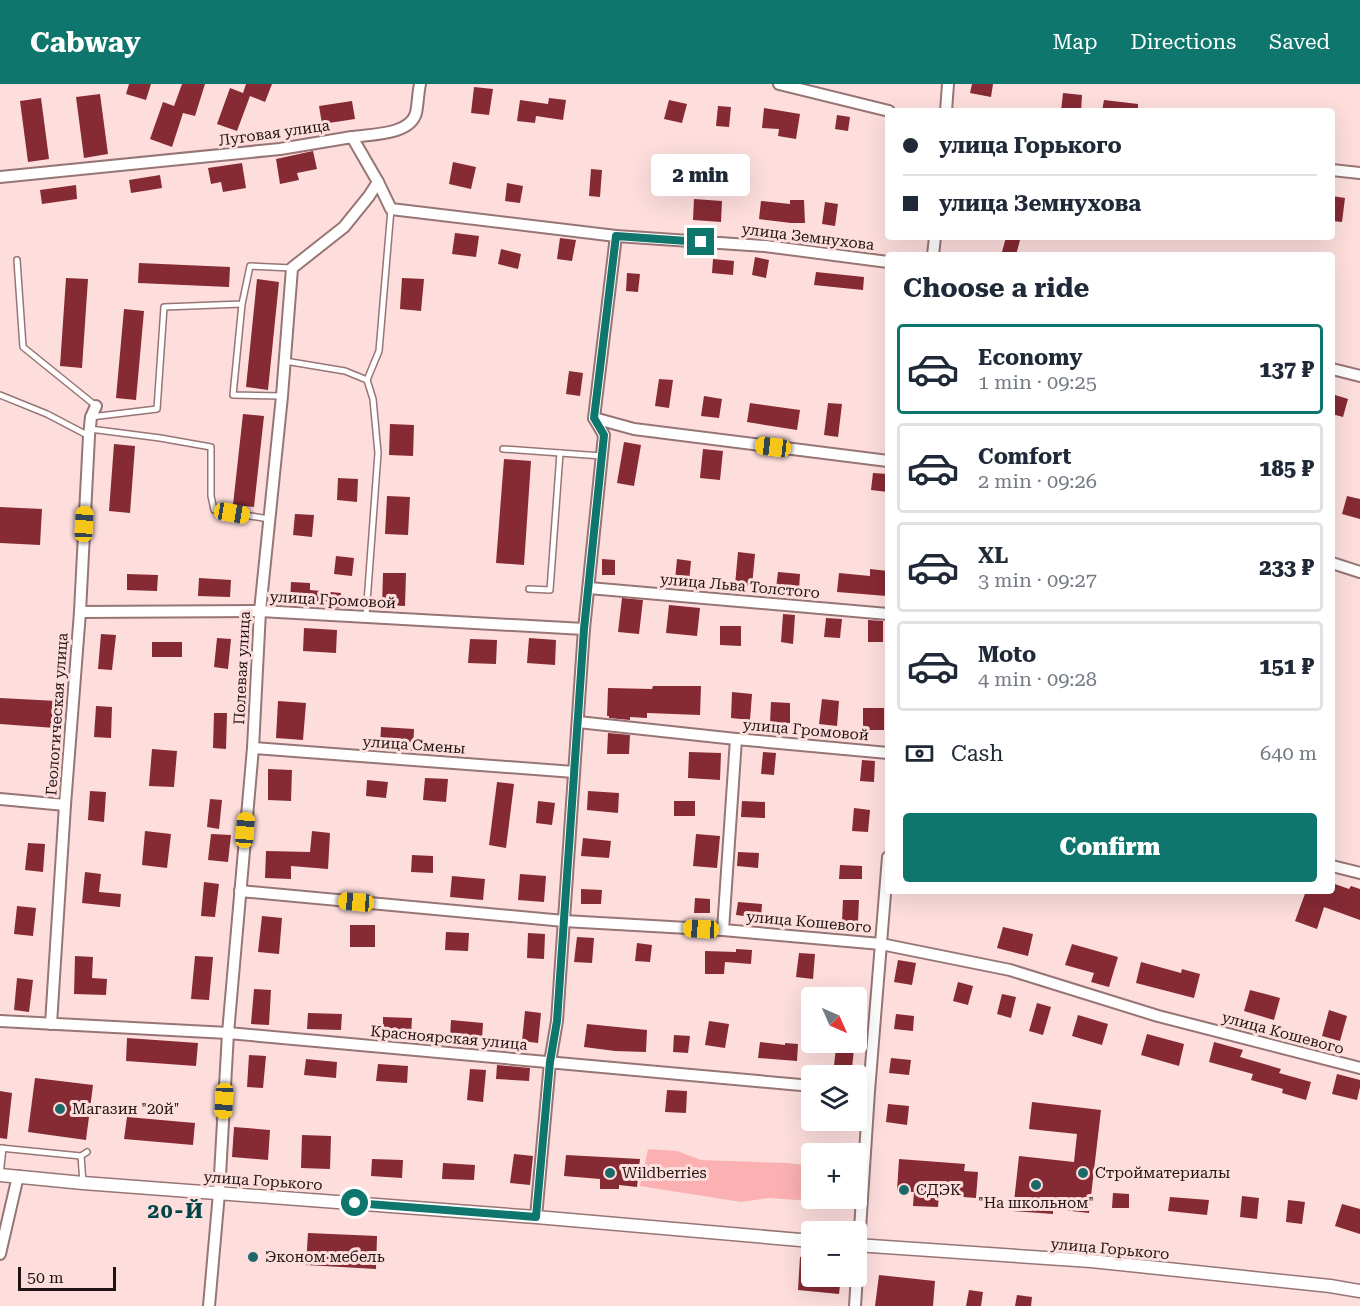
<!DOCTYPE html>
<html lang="en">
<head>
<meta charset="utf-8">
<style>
	:root { --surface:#fff; --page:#f2f2f3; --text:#1f2937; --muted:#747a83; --line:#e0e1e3; --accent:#0f766e }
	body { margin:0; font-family:"Roboto Serif",serif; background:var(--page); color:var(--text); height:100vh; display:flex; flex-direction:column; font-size:22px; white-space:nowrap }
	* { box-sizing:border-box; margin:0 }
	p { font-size:20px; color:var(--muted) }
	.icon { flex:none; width:33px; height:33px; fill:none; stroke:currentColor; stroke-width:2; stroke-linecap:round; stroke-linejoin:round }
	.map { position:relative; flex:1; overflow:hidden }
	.sheet { position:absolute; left:885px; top:168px; width:450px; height:642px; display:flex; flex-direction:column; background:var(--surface); border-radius:6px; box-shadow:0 6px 24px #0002 }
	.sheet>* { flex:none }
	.top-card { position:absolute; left:885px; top:24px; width:450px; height:132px; border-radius:6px; box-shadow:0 6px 24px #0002; display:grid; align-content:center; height:132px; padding:0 18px; background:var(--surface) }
	.needle { width:39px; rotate:135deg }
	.buttons { position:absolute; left:801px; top:903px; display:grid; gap:12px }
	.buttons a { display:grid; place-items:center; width:66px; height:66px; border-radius:6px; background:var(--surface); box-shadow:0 6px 24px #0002; font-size:30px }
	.scale { position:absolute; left:18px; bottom:15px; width:98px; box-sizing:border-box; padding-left:6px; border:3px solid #201313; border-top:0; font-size:16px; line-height:21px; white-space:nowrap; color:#201313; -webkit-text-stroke:4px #fddedd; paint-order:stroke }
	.end { position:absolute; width:27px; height:27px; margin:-14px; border:8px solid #0f766e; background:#fff; box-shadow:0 0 0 3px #fff }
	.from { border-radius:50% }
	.bubble { position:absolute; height:42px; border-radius:6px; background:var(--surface); box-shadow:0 6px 24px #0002; font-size:20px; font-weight:800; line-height:42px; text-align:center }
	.car { position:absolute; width:18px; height:36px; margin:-18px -9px; border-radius:8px; box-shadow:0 0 4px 2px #0007; background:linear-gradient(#f5c518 24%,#345 0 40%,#f5c518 0 76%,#345 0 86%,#f5c518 0) }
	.top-card b { display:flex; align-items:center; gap:21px; height:57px; font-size:22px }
	.top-card b+b { border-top:2px solid var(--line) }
	.top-card i { width:15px; height:15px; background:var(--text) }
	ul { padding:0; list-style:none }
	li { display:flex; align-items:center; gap:18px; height:90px; margin:0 12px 9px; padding:0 6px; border:3px solid var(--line); border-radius:6px }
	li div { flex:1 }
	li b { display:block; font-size:22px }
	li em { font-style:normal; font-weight:800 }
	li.current { border-color:var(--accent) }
	li>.icon { width:54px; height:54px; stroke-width:1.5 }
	h2 { padding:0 18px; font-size:27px; line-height:72px }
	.pay { display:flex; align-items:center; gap:15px; height:66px; padding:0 18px; font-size:22px }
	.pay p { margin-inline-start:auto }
	.action { display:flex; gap:12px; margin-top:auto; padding:12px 18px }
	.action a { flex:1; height:69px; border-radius:6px; background:var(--accent); color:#fff; font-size:24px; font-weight:800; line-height:69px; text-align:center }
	header { display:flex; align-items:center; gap:36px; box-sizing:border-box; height:84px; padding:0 30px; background:var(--accent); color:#fff }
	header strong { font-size:28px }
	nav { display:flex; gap:33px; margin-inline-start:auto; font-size:21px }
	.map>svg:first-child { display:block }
	.green { fill:#fbb1b1 }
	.building { fill:#862a34 }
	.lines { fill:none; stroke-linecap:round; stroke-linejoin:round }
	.service-casing { stroke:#987575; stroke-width:8 }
	.minor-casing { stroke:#987575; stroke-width:14 }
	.tertiary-casing { stroke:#987575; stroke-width:15 }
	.service { stroke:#fff; stroke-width:5 }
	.minor { stroke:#fff; stroke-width:10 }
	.tertiary { stroke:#fff; stroke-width:12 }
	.route { stroke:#0f766e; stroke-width:8 }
	.poi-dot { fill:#1c6969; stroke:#fddedd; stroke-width:2 }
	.labels { text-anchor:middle; stroke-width:6; stroke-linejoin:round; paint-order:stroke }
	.street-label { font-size:15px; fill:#201313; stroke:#fddedd }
	.poi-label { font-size:15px; fill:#201313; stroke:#fddedd; text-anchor:start }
	.district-label { font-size:21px; font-weight:bold; letter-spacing:1.5px; fill:#004545; stroke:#fddedd }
</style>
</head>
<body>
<header>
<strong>Cabway</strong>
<nav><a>Map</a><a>Directions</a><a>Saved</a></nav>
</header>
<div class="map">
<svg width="1360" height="1222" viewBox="0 0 1360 1222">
	<rect width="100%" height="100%" fill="#fddedd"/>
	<path class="green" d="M648,1065l29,2 24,9 86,3 24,3 1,32 39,1 -15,7 -24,-5 -43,-3 -28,4 -101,-16z"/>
	<g class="building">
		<path d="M129,0h22l-5,16 -20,-6z"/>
		<path d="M182,0h23l-10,32 -12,-3 -11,34 -22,-8 13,-37 11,4z"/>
		<path d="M246,0h26l-7,18 -15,-6 -13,35 -20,-7 13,-36 13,5z"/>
		<path d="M972,0h21l-2,13 -21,-4z"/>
		<path d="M474,3l19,2 -4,26 -18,-2z"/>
		<path d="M1063,9l19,2 -1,16h-20z"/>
		<path d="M100,10l8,60 -24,4 -8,-61z"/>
		<path d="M41,14l8,61 -21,3 -8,-61z"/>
		<path d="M549,14l17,2 -3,20 -27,-4 -1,7 -18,-2 3,-21 28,4z"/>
		<path d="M669,16l18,4 -5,19 -18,-4z"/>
		<path d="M1104,16l34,4v7h-36z"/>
		<path d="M352,17l3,18 -33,5 -3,-18z"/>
		<path d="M718,22l13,1 -2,20 -13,-1z"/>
		<path d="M764,24l36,6 -4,25 -18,-3 1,-7 -17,-1z"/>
		<path d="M837,31l13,2 -2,14 -13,-2z"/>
		<path d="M313,67l4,18 -20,4 2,7 -19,4 -4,-25z"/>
		<path d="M453,78l23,5 -5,22 -22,-5z"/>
		<path d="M242,79l4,25 -23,4 -2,-10 -10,2 -3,-16z"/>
		<path d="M591,85l11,1 -2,27 -11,-1z"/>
		<path d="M160,91l2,13 -31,5 -2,-13z"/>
		<path d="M507,99l16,3 -3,17 -15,-2z"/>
		<path d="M76,101l1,14 -35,5 -2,-14z"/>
		<path d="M1332,112l13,2 -3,24 -10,-1z"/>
		<path d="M694,115l28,2 -1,21 -28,-2z"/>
		<path d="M790,116h14l1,23h-14l-32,-4 2,-18 29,3z"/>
		<path d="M825,118l13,2 -3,22 -13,-2z"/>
		<path d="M455,149l24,3 -3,21 -24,-3z"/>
		<path d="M1006,153l14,3 -4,15 -14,-3z"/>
		<path d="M560,154l16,2 -4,21 -15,-2z"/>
		<path d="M501,165l20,5 -3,15 -20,-5z"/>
		<path d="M755,173l14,3 -3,18 -14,-3z"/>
		<path d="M713,175l21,2 -1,14 -21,-2z"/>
		<path d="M139,179l91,4 -1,20 -91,-4z"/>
		<path d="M816,188l48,5 -1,13 -49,-5z"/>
		<path d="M627,189l13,1 -2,18 -12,-1z"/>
		<path d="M66,194l22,1 -6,89 -22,-2z"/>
		<path d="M402,194l22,1 -3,32 -21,-2z"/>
		<path d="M257,195l22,3 -11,108 -22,-3z"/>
		<path d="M124,225l20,2 -8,89 -20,-2z"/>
		<path d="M569,287l14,2 -3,23 -14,-2z"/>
		<path d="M659,295l14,1 -4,28 -14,-2z"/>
		<path d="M1332,310l16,5 -5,18 -11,-3z"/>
		<path d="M704,312l18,3 -3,19 -18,-2z"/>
		<path d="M750,319l50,7 -3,20 -50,-8z"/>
		<path d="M828,319l14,1 -4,33 -14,-2z"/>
		<path d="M243,330l21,2 -10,91 -21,-2z"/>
		<path d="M390,340l24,1 -1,31 -24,-1z"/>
		<path d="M624,358l17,3 -7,41 -17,-3z"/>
		<path d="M114,360l21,2 -5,67 -21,-2z"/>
		<path d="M703,365l20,2 -3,29 -20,-2z"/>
		<path d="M504,375l27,2 -7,104 -28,-2z"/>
		<path d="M873,389l15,1v18l-17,-2z"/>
		<path d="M338,394l20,1 -1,23 -20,-2z"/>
		<path d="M387,412l23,1 -2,38 -23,-1z"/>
		<path d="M1347,412l13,3v20l-18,-5z"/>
		<path d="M0,423l42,2 -2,36 -40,-2z"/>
		<path d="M295,430l19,1 -2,22 -19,-2z"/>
		<path d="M738,468l17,2 -3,32 -17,-1z"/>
		<path d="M336,472l18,2 -2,18 -18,-2z"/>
		<path d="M602,475l13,1v15h-13z"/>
		<path d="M677,475l14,2 -2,21 -14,-2z"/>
		<path d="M870,485l18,2 -1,25 -50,-4 2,-19 31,3z"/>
		<path d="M778,488l22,2 -1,16 -23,-2z"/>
		<path d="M383,489h23l-1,33 -23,-1z"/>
		<path d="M127,490l31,1 -1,16 -30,-1z"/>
		<path d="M199,494l32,2 -1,17 -32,-1z"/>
		<path d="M291,498l19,1v7l31,3 -1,15 -20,-2v-1l-30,-2z"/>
		<path d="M622,514l21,2 -4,34 -21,-2z"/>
		<path d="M669,521l31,3 -3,28 -31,-3z"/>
		<path d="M783,530l12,1 -2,29 -12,-2z"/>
		<path d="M826,534l16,1 -2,19 -16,-1z"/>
		<path d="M868,536l15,1v21h-15z"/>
		<path d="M720,542h21v20l-21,-1z"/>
		<path d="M304,544l33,2 -1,23 -33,-2z"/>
		<path d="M101,550l15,1 -4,35 -14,-1z"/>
		<path d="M217,554l14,1 -3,30 -14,-2z"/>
		<path d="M529,554l27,2 -1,25 -28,-2z"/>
		<path d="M470,555l27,1 -1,24 -28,-1z"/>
		<rect x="152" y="558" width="30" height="15"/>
		<path d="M653,602h48l-1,29 -53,-2v5l-17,-1v3l-21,-2v-2h-2l1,-28 44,1z"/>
		<path d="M732,608l20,2 -2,26 -19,-2z"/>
		<path d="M0,614l57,3 -2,27 -55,-4z"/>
		<path d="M822,615l17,2 -2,25 -18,-2z"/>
		<path d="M278,617l28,2 -3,37 -27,-2z"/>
		<path d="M771,618l19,1v20h-20z"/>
		<path d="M96,622l16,1 -1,31 -17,-1z"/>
		<rect x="863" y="624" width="21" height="22"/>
		<path d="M214,629h13l-1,36 -13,-1z"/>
		<path d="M381,643l33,2 -1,22 -33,-2z"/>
		<path d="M608,649l22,2 -1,19h-22z"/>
		<path d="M152,665l25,2 -3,36 -25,-1z"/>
		<path d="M689,668l32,1 -1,27 -32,-2z"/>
		<path d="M763,668l13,1 -2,22 -13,-1z"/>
		<path d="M862,676l13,1 -1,21 -14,-1z"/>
		<path d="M268,685l24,1 -1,31 -23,-1z"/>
		<path d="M425,694l23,1 -2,23 -23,-2z"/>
		<path d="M367,696l21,2 -2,16 -20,-2z"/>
		<path d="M497,698l17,2 -8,64 -17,-3z"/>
		<path d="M90,707l16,1 -2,30 -16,-2z"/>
		<path d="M588,707l31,2 -1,20 -31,-3z"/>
		<path d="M210,715l12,1 -3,29 -12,-2z"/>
		<path d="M538,717l17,2 -3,22 -16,-2z"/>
		<rect x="674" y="717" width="21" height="15"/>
		<path d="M742,717l23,1v16l-24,-1z"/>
		<path d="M854,724l16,2 -2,22 -16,-1z"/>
		<path d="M145,747l26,3 -4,34 -25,-3z"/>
		<path d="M312,747l18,2 -2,36 -37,-3v13l-26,-1 1,-27 44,1z"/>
		<path d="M211,750l20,1 -3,27 -20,-2z"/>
		<path d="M696,750l24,2 -3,32 -24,-2z"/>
		<path d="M583,754l28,3 -2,17 -28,-2z"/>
		<path d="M28,759l17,1 -2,28 -18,-2z"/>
		<path d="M738,768l21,1 -1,15 -21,-2z"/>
		<path d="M412,771l21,1v17l-22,-1z"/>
		<path d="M840,781l22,1v13h-23z"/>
		<path d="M85,788l16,2 -2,18 22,2 -1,13 -38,-4z"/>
		<path d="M520,790l26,2 -2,26 -26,-2z"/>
		<path d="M452,792l33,3 -2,21 -33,-3z"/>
		<path d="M204,798l15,2 -4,33 -14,-1z"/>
		<path d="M1332,799l17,6 2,-3 9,3v31l-36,-13 -7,22 -22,-8 11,-30h26z"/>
		<path d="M581,805l21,1 -1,14h-20z"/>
		<path d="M695,814l15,1v14h-16z"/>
		<path d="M843,816h16l-1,22 -16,-1z"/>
		<path d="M738,818l24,2 -1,14 -25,-3z"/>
		<path d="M17,822l19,2 -3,28 -19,-2z"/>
		<path d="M262,832l20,2 -3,36 -21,-2z"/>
		<rect x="350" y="841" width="25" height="22"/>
		<path d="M1003,843l30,7 -5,22 -31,-8z"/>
		<path d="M446,848l23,1 -1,18 -23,-1z"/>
		<path d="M528,849l17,1 -1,25 -17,-1z"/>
		<path d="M577,853l17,1 -2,25 -18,-1z"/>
		<path d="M637,859l15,2 -2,17 -15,-1z"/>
		<path d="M1072,860l46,13 -9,30 -18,-5 3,-9 -29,-8z"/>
		<path d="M736,865l16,1 -1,14 -26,-2 -1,12h-19v-23l31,1z"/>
		<path d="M799,869l16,1 -2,25 -17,-2z"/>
		<path d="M75,872l18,1 -1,21 15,1 -1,16 -32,-1z"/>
		<path d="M195,872l18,1 -4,43 -18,-1z"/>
		<path d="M898,876l18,3 -4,22 -18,-3z"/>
		<path d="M1141,878l40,11 1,-4 18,5 -6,24 -58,-15z"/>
		<path d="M17,894l16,2 -4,32 -15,-2z"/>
		<path d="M958,898l15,4 -5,19 -15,-4z"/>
		<path d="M254,905l17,1 -2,35 -18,-1z"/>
		<path d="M1250,906l30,8 -6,22 -30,-9z"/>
		<path d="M1002,910l14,3 -5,21 -14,-4z"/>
		<path d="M1037,919l14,4 -8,28 -14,-4z"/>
		<path d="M1329,926l18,6 -7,25 -18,-5z"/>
		<path d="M525,927l16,2 -3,30 -16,-2z"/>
		<path d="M308,929l34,1 -1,16 -34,-1z"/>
		<path d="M896,930l18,2 -1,15 -19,-2z"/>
		<path d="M1078,931l30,9 -6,21 -30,-9z"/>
		<path d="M383,933l29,1 -1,17 -28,-1z"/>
		<path d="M451,936l32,3 -1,16 -32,-2z"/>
		<path d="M709,937l20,3 -4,24 -20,-3z"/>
		<path d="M587,940l60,6 -1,22 -31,-1 -31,-4z"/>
		<path d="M1147,950l37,10 -5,22 -38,-11z"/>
		<path d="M674,951l16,1 -2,17 -15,-1z"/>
		<path d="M127,954l71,5 -2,23 -70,-5z"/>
		<path d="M760,958l25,3v-2l13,1 -1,17 -39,-3z"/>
		<path d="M1214,958l29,8 -3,7 41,12 -2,4 32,9 -5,18 -24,-7 1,-4 -32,-9 2,-6 -44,-12z"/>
		<path d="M836,963l18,2 -2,19 -18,-2z"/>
		<path d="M249,971l17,1 -3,32 -16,-1z"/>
		<path d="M891,974l20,2 -2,15 -20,-2z"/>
		<path d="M306,975l31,3 -1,16 -32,-3z"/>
		<path d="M378,980l30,2 -1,17 -31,-2z"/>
		<path d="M497,981l33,3 -1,13 -33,-2z"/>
		<path d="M470,985l16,1 -3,32 -16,-2z"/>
		<path d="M1337,990l23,6v7l-3,13 -25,-6z"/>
		<path d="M35,994l58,7 -7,55 -58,-8z"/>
		<path d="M667,1006l20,1 -1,22 -21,-1z"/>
		<path d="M0,1007l12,2 -5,46 -7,-1z"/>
		<path d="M1032,1018l69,8 -12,103 -36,-4v5l-40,-3 6,-55 55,6 3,-28 -48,-5z"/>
		<path d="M888,1020l21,2 -2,19 -21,-3z"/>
		<path d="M127,1033l68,6 -2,22 -69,-6z"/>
		<path d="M234,1043l36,3 -2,30 -36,-3z"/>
		<path d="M302,1051l29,1 -1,33 -29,-1z"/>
		<path d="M514,1070l19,2 -3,29 -20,-2z"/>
		<path d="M566,1071l74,4 -3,28 -18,-2v4h-19v-10l-36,-3z"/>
		<path d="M372,1075l31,1 -1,18 -31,-2z"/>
		<path d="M899,1075l66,5 -1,7 14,1 -2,26 -37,-3 -1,12 -25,-1 1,-14 -17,-1z"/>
		<path d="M443,1079l32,2 -1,15 -32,-1z"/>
		<path d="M1113,1109l16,1v14h-17z"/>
		<path d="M1242,1112l17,2 -2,21 -17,-2z"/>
		<path d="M1170,1113l39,3 -2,15 -39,-4z"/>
		<path d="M1288,1116l17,2 -3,22 -16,-2z"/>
		<path d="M1342,1120l18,5v25l-25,-8z"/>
		<path d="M308,1149l69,3 -1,33 -70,-4z"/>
		<path d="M800,1173l12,1v18h29l-2,18 -41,-4z"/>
		<path d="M879,1191l56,6 -2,25h-58z"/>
		<path d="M969,1206l14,2 -2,14h-15z"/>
		<path d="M1017,1211l15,2 -1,9h-16z"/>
	</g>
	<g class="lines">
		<defs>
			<g id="service">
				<path d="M17,176l6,87 73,59"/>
				<path d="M242,220l-9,91 49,1"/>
				<path d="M285,277l60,10 22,9 6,19 5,54 -12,163"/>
				<path d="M367,296l12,-29 12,-142"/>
				<path d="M0,311l47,19 42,22"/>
				<path d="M91,333l66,-8 7,-102 78,-3 8,-38 42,2"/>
				<path d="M90,345l70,9 51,9v49l3,14 55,9"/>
				<path d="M503,365l99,7"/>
				<path d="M529,505l21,1 10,-137"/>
				<path d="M0,1064l81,8"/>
				<path d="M0,1091l3,-27"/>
				<path d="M83,1099l-2,-27 6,-4"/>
			</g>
			<g id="minor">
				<path d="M779,0l110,27"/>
				<path d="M946,27l2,-27"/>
				<path d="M352,53c20,-3 58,-2 64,-24 2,-10 2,-20 4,-29"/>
				<path d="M1332,86l28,3"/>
				<path d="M0,93l280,-28 72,-12 26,45 13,27 225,27 149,10 123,16"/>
				<path d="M933,171l2,-18"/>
				<path d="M1332,285l28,7"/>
				<path d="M594,334l40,11 254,32"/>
				<path d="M1332,479l28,9"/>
				<path d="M589,504l299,26"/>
				<path d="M80,528l180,-1 324,18"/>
				<path d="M578,638l158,17 152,14"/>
				<path d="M253,664l321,24"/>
				<path d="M0,715l65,6"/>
				<path d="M1332,782l28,7"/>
				<path d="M240,807l324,30 159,9 158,14 129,26 148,46 202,52"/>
				<path d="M723,846l13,-191"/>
				<path d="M0,937l228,12 584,53"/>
				<path d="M51,940l14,-219 15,-193 9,-176 2,-19 5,-11"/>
				<path d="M536,1133l14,-155 7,-41 27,-392 20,-194 -10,-17 22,-182"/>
				<path d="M0,1170l18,-78"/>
				<path d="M209,1222l10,-113 9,-160 25,-285 7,-137 22,-215 10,-128 52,-41 25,-31 9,-14"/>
				<path d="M855,1222l14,-215 19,-234"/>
			</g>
			<g id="tertiary">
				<path d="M0,1091l83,8 453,34 276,24"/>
				<path d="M856,1161l235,16 239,25 30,5"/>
			</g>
		</defs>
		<use href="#service" class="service-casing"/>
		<use href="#minor" class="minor-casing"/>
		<use href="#tertiary" class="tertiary-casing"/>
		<use href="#service" class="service"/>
		<use href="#minor" class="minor"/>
		<use href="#tertiary" class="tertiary"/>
	</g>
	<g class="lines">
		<path class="route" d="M355,1119l181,14 14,-155 7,-41 27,-392 20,-194 -10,-17 22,-182 85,6"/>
	</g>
	<g class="poi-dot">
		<circle cx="60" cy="1025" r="6"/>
		<circle cx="610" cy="1089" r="6"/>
		<circle cx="1083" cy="1089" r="6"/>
		<circle cx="1036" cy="1101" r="6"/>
		<circle cx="904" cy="1106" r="6"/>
		<circle cx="253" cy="1173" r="6"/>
	</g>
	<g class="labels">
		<g class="street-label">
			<text transform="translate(274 49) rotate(-8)" y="5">Луговая улица</text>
			<text transform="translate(808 153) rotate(7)" y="5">улица Земнухова</text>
			<text transform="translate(740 502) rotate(5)" y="5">улица Льва Толстого</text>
			<text transform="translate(333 516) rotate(3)" y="5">улица Громовой</text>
			<text transform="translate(242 584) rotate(-87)" y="5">Полевая улица</text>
			<text transform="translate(57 630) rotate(-86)" y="5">Геологическая улица</text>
			<text transform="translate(806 646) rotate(5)" y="5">улица Громовой</text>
			<text transform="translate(414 661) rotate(4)" y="5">улица Смены</text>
			<text transform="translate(809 838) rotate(5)" y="5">улица Кошевого</text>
			<text transform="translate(1283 949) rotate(15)" y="5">улица Кошевого</text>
			<text transform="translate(449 954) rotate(5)" y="5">Красноярская улица</text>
			<text transform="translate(263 1097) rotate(4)" y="5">улица Горького</text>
			<text transform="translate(1110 1165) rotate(5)" y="5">улица Горького</text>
		</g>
		<g class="poi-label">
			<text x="72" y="1030">Магазин "20й"</text>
			<text x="622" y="1094">Wildberries</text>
			<text x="1095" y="1094">Стройматериалы</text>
			<text x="916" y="1111">СДЭК</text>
			<text x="1036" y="1124" text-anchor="middle">"На школьном"</text>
			<text x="265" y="1178">Эконом мебель</text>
		</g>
		<g class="district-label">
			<text x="176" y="1134">20-Й</text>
		</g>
	</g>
</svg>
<div class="buttons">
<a><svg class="needle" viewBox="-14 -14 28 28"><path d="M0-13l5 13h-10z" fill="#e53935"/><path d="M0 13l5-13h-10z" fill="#747a83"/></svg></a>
<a><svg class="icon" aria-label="layers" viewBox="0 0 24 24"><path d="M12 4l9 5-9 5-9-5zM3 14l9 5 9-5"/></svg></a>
<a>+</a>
<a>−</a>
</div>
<div class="scale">50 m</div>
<i class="end from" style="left:355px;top:1119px"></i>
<i class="end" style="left:701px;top:158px"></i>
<div class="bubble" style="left:651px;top:70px;width:99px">2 min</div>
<i class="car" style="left:773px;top:363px;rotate:277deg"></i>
<i class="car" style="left:232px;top:429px;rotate:99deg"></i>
<i class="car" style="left:84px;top:440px;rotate:3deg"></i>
<i class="car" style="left:245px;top:746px;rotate:5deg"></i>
<i class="car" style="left:356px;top:818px;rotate:275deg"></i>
<i class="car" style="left:701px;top:845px;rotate:273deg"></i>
<i class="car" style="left:224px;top:1017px;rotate:183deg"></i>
<div class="top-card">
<b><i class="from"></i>улица Горького</b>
<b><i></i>улица Земнухова</b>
</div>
<section class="sheet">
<h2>Choose a ride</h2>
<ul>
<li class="current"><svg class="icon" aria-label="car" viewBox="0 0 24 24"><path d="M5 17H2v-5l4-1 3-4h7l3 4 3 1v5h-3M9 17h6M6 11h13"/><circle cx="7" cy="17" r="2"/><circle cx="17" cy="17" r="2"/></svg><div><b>Economy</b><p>1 min · 09:25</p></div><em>137 ₽</em></li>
<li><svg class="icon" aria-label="car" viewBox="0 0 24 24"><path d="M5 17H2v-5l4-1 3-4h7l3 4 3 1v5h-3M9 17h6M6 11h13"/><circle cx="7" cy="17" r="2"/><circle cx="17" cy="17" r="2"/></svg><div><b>Comfort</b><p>2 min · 09:26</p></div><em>185 ₽</em></li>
<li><svg class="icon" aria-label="car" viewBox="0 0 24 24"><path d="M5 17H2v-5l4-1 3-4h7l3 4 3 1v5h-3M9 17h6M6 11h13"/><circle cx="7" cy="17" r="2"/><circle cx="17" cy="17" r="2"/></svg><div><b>XL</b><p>3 min · 09:27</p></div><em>233 ₽</em></li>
<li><svg class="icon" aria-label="car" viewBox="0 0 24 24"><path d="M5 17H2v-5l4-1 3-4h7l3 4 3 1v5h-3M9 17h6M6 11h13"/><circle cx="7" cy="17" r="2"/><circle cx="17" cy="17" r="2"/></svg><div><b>Moto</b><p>4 min · 09:28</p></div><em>151 ₽</em></li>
</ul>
<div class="pay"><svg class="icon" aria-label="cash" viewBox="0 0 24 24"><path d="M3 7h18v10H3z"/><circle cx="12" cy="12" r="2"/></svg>Cash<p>640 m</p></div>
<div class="action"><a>Confirm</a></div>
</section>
</div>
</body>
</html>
